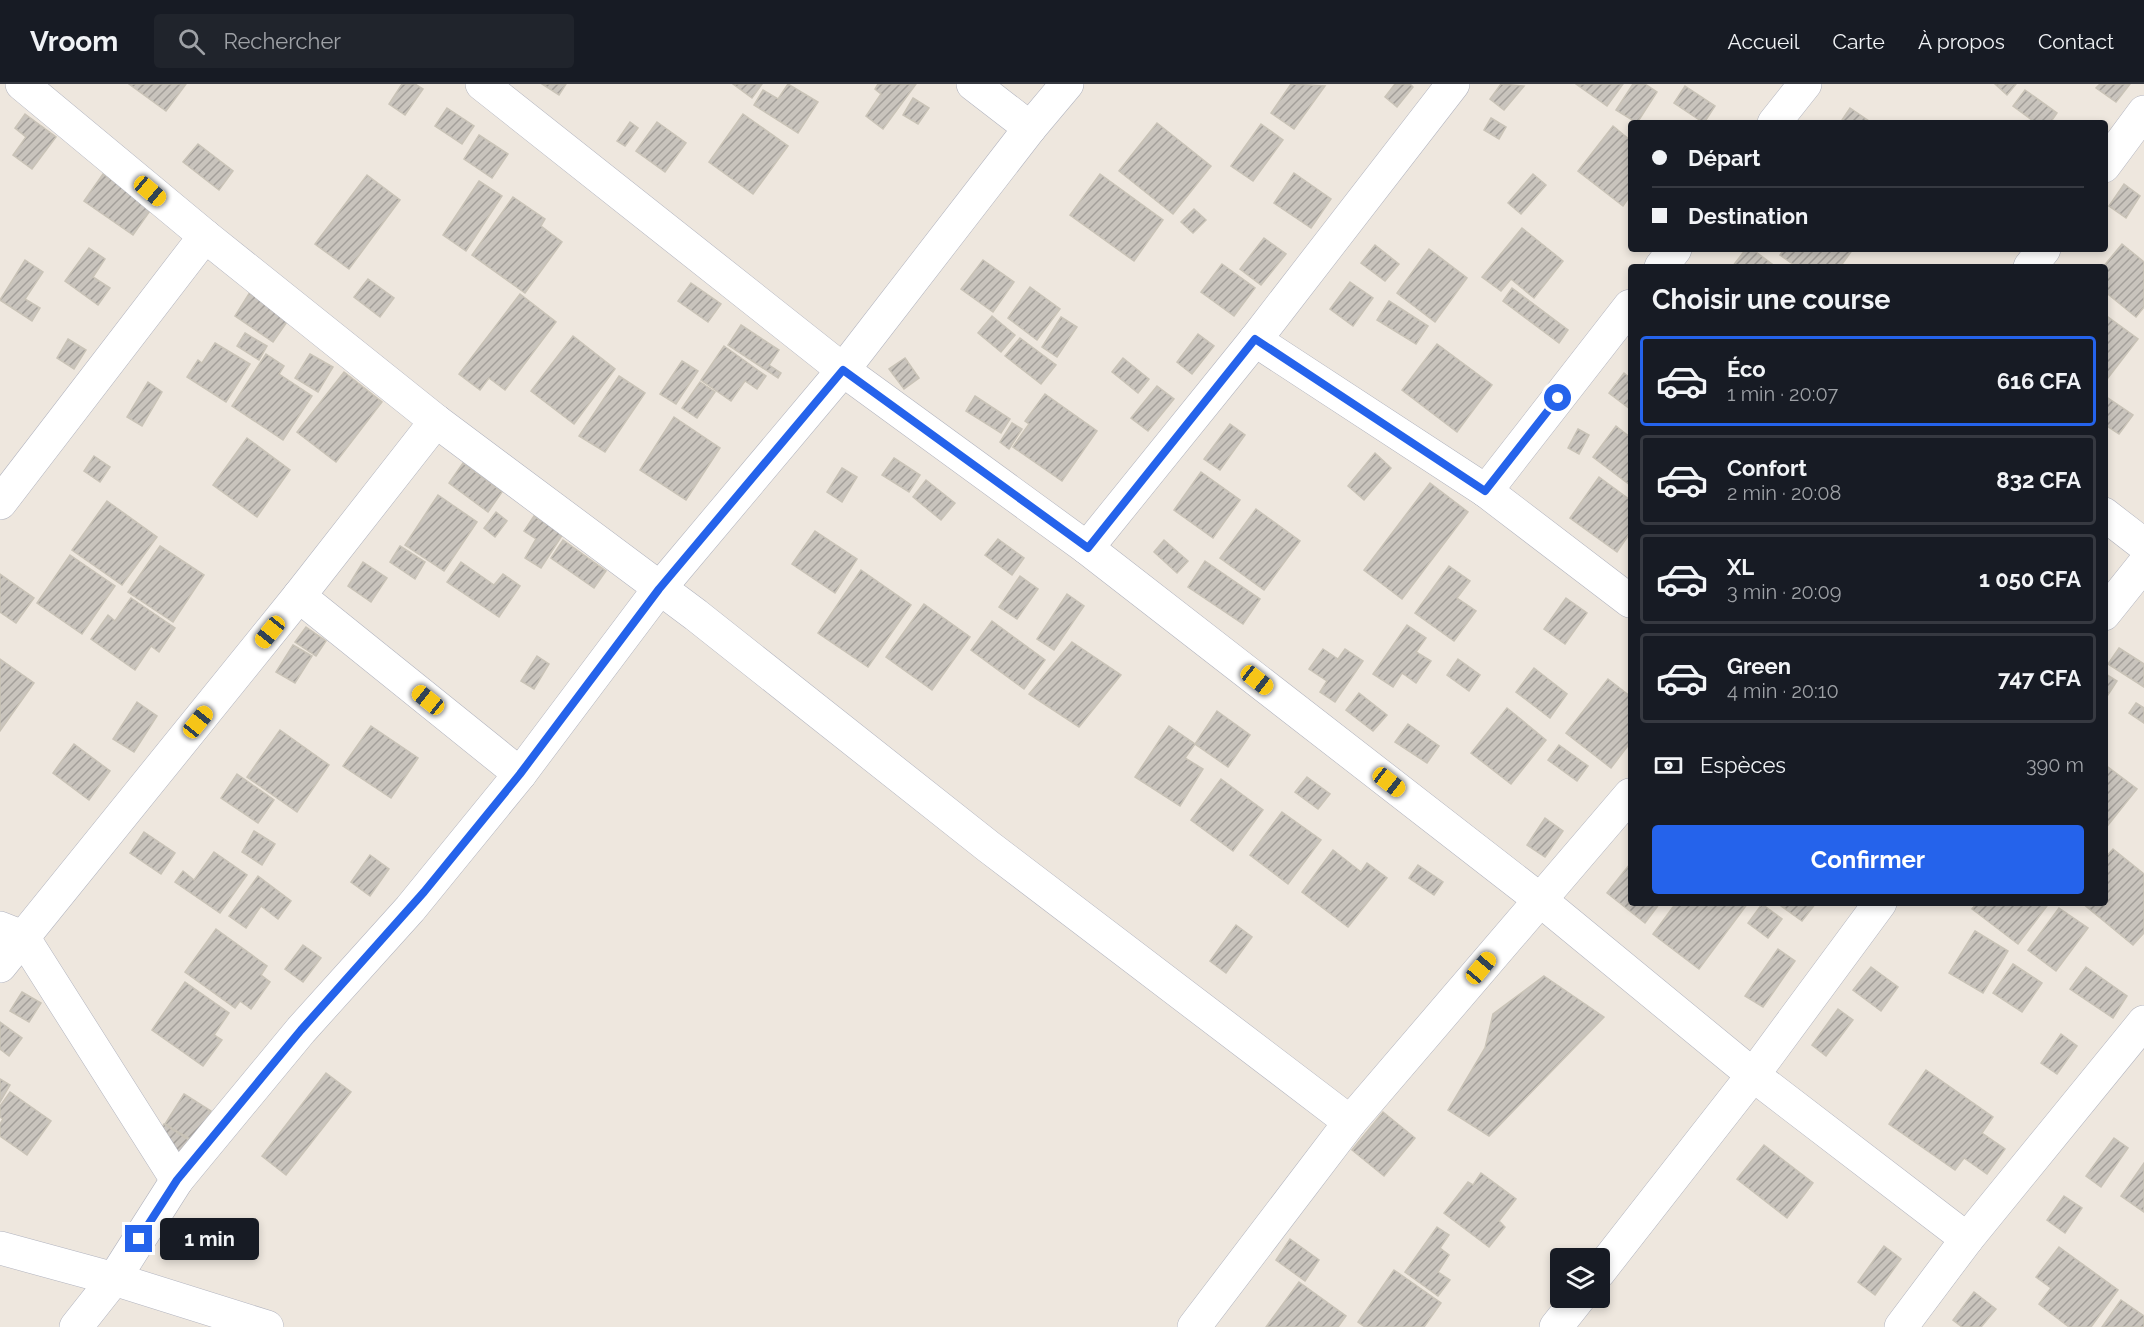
<!DOCTYPE html>
<html lang="fr">
<head>
<meta charset="utf-8">
<style>
	:root { --surface:#171b24; --page:#20242c; --text:#f1f3f6; --muted:#9ea1a6; --line:#363941; --accent:#2563eb }
	body { margin:0; font-family:Raleway,sans-serif; background:var(--page); color:var(--text); height:100vh; display:flex; flex-direction:column; font-size:22px; white-space:nowrap }
	* { box-sizing:border-box; margin:0 }
	p { font-size:20px; color:var(--muted) }
	.icon { flex:none; width:33px; height:33px; fill:none; stroke:currentColor; stroke-width:2; stroke-linecap:round; stroke-linejoin:round }
	.map { position:relative; flex:1; overflow:hidden }
	.panel { position:absolute; left:1628px; top:180px; width:480px; height:642px; display:flex; flex-direction:column; background:var(--surface); border-radius:6px; box-shadow:0 3px 9px #0003 }
	.panel>* { flex:none }
	.banner { position:absolute; left:1628px; top:36px; width:480px; height:132px; border-radius:6px; box-shadow:0 3px 9px #0003; display:grid; align-content:center; height:132px; padding:0 24px; background:var(--surface) }
	.buttons { position:absolute; left:1550px; top:1164px; display:grid; gap:12px }
	.buttons a { display:grid; place-items:center; width:60px; height:60px; border-radius:6px; background:var(--surface); box-shadow:0 3px 9px #0003; font-size:30px }
	.end { position:absolute; width:27px; height:27px; margin:-14px; border:8px solid #2563eb; background:#fff; box-shadow:0 0 0 3px #fff }
	.from { border-radius:50% }
	.bubble { position:absolute; height:42px; border-radius:6px; background:var(--surface); box-shadow:0 3px 9px #0003; font-size:20px; font-weight:700; line-height:42px; text-align:center }
	.car { position:absolute; width:18px; height:36px; margin:-18px -9px; border-radius:8px; box-shadow:0 0 4px 2px #0007; background:linear-gradient(#f5c518 24%,#345 0 40%,#f5c518 0 76%,#345 0 86%,#f5c518 0) }
	.banner b { display:flex; align-items:center; gap:21px; height:57px; font-size:22px }
	.banner b+b { border-top:2px solid var(--line) }
	.banner i { width:15px; height:15px; background:var(--text) }
	ul { padding:0; list-style:none }
	li { display:flex; align-items:center; gap:18px; height:90px; margin:0 12px 9px; padding:0 12px; border:3px solid var(--line); border-radius:6px }
	li div { flex:1 }
	li b { display:block; font-size:22px }
	li em { font-style:normal; font-weight:700 }
	li.active { border-color:var(--accent) }
	li>.icon { width:54px; height:54px; stroke-width:1.5 }
	h2 { padding:0 24px; font-size:27px; line-height:72px }
	.pay { display:flex; align-items:center; gap:15px; height:66px; padding:0 24px; font-size:22px }
	.pay p { margin-inline-start:auto }
	.primary-button { display:flex; gap:12px; margin-top:auto; padding:12px 24px }
	.primary-button a { flex:1; height:69px; border-radius:6px; background:var(--accent); color:#fff; font-size:24px; font-weight:700; line-height:69px; text-align:center }
	header { display:flex; align-items:center; gap:36px; box-sizing:border-box; height:84px; padding:0 30px; background:var(--surface); border-bottom:2px solid var(--line) }
	header strong { font-size:28px }
	nav { display:flex; gap:33px; margin-inline-start:auto; font-size:21px }
	.search { width:420px; height:54px; background:var(--page); display:flex; align-items:center; gap:15px; box-sizing:border-box; padding:0 21px; border-radius:6px; color:var(--muted); font-size:22px }
	.map>svg:first-child { display:block }
	.building { fill:url(#building-hatch); stroke:#c9c3b7; stroke-width:1.5 }
	.lines { fill:none; stroke-linecap:round; stroke-linejoin:round }
	.minor-casing { stroke:#b2b4bf; stroke-width:34 }
	.minor { stroke:#fff; stroke-width:33 }
	.route { stroke:#2563eb; stroke-width:8 }
</style>
</head>
<body>
<header>
<strong>Vroom</strong>
<div class="search"><svg class="icon" aria-label="search" viewBox="0 0 24 24"><circle cx="10" cy="10" r="6"/><path d="M15 15l6 6"/></svg>Rechercher</div>
<nav><a>Accueil</a><a>Carte</a><a>À propos</a><a>Contact</a></nav>
</header>
<div class="map">
<svg width="2144" height="1243" viewBox="0 0 2144 1243">
	<defs>
		<pattern id="building-hatch" width="6" height="6" patternUnits="userSpaceOnUse" patternTransform="scale(1.5)"><rect width="6" height="6" fill="#c9c4bd"/><path d="M-1 1l2-2M0 6l6-6M5 7l2-2" fill="none" stroke="#a39f9a"/></pattern>
	</defs>
	<rect width="100%" height="100%" fill="#eee7de"/>
	<g class="building">
		<path d="M129,0h57l-20,27z"/>
		<path d="M402,0h13l8,5 -18,26 -16,-11z"/>
		<path d="M542,0h24l-7,11z"/>
		<path d="M733,0h29l-10,14z"/>
		<path d="M788,0l30,18 -20,31 -44,-28 9,-15 15,9z"/>
		<path d="M878,0h38l-33,45 -17,-13 15,-22 -6,-5z"/>
		<path d="M1291,0l34,2 -31,43 -23,-16z"/>
		<path d="M1395,0h15l3,3 -16,20 -12,-10z"/>
		<path d="M1501,0l23,2 -20,24 -14,-11z"/>
		<path d="M1576,0h47l-16,22z"/>
		<path d="M1633,0h12l12,8 -20,31 -21,-13z"/>
		<path d="M1995,0h21l-9,11z"/>
		<path d="M2100,0h30l-14,18 -20,-14z"/>
		<path d="M1685,2l30,20 -11,17 -30,-20z"/>
		<path d="M2025,6l32,23 -7,10h-14l-23,-17z"/>
		<path d="M913,14l16,10 -11,16 -15,-9z"/>
		<path d="M447,24l27,18 -12,18 -27,-18z"/>
		<path d="M1850,24l22,15h-32z"/>
		<path d="M25,30l31,23 -24,32 -19,-14 13,-18 -11,-9z"/>
		<path d="M743,30l45,32 -35,48 -44,-32z"/>
		<path d="M1491,34l15,9 -7,12 -15,-9z"/>
		<path d="M630,38l8,6 -13,18 -8,-5z"/>
		<path d="M657,38l29,21 -21,29 -29,-21z"/>
		<path d="M1157,39l54,43 -38,48 -54,-43z"/>
		<path d="M1261,40l22,16 -30,41 -22,-15z"/>
		<path d="M1613,42l17,14v56l-7,10 -45,-35z"/>
		<path d="M479,51l29,19 -16,24 -28,-19z"/>
		<path d="M198,60l35,27 -14,19 -36,-28z"/>
		<path d="M1294,89l37,26 -20,29 -37,-25z"/>
		<path d="M103,90l49,34 -19,27 -49,-34z"/>
		<path d="M1100,90l63,46 -29,41 -64,-46z"/>
		<path d="M1533,90l13,11 -25,29 -13,-11z"/>
		<path d="M367,91l33,25 -51,69 -34,-25z"/>
		<path d="M479,97l23,15 -36,55 -23,-16z"/>
		<path d="M2124,100l16,12 -14,22 -17,-12z"/>
		<path d="M513,113l32,22 -4,7 21,16 -37,51 -53,-38z"/>
		<path d="M1194,125l12,11 -13,13 -12,-11z"/>
		<path d="M1522,144l41,33 -29,37 -23,-19 -10,12 -19,-14z"/>
		<path d="M1264,154l22,16 -25,31 -21,-16z"/>
		<path d="M2122,160l22,18v45l-8,10 -32,-26 -1,-24z"/>
		<path d="M1375,161l24,19 -14,17 -24,-18z"/>
		<path d="M89,164l16,11 -12,18 17,11 -12,17 -33,-24z"/>
		<path d="M1429,165l38,29 -32,44 -38,-29z"/>
		<path d="M1746,165h6l24,18h-44z"/>
		<path d="M1784,165h69l-13,18h-43l-17,-12z"/>
		<path d="M25,176l18,12 -18,27 15,9 -8,13 -32,-21z"/>
		<path d="M983,176l31,22 -21,30 -32,-23z"/>
		<path d="M1222,180l33,24 -21,28 -33,-24z"/>
		<path d="M368,195l26,19 -14,19 -26,-20z"/>
		<path d="M1350,198l23,16 -20,28 -23,-17z"/>
		<path d="M691,199l30,21 -13,18 -30,-21z"/>
		<path d="M1030,203l30,22 -23,31 -29,-22z"/>
		<path d="M1512,204l56,42 -9,13 -56,-42z"/>
		<path d="M250,208l39,27 -16,23 -38,-26z"/>
		<path d="M520,210l36,28 -51,68 -16,-12 -9,12 -21,-16z"/>
		<path d="M1389,217l39,25 -12,18 -39,-24z"/>
		<path d="M2104,230l34,25 -34,44z"/>
		<path d="M992,232l23,19 -14,17 -23,-19z"/>
		<path d="M1061,233l16,10 -20,30 -15,-10z"/>
		<path d="M741,241l38,25 -10,15 12,8 -3,5 -50,-33z"/>
		<path d="M245,249l22,13 -8,14 -22,-14z"/>
		<path d="M1198,250l16,12 -22,28 -15,-12z"/>
		<path d="M573,252l42,33 -41,55 -43,-33z"/>
		<path d="M1020,254l36,27 -15,19 -36,-28z"/>
		<path d="M68,255l18,11 -12,19 -17,-11z"/>
		<path d="M215,259l35,21 -24,38 -39,-25 11,-17 4,3z"/>
		<path d="M1437,260l55,41 -35,47 -55,-42z"/>
		<path d="M724,262l42,30 -9,13 -12,-8 -14,20 -30,-21z"/>
		<path d="M266,270l18,12 -5,8 33,22 -29,44 -51,-34z"/>
		<path d="M310,270l23,13 -15,25 -23,-14z"/>
		<path d="M905,274l14,20 -15,11 -15,-20z"/>
		<path d="M1123,274l26,21 -11,14 -26,-21z"/>
		<path d="M682,277l16,10 -22,33 -16,-10z"/>
		<path d="M344,288l38,30 -46,60 -39,-30z"/>
		<path d="M1624,289l6,5v31l-21,-16z"/>
		<path d="M619,292l26,17 -40,59 -26,-16z"/>
		<path d="M148,298l14,10 -20,34 -15,-9z"/>
		<path d="M700,298l15,10 -18,26 -15,-10z"/>
		<path d="M1157,302l17,13 -26,32 -17,-13z"/>
		<path d="M1045,310l52,37 -35,50 -49,-34 16,-23 -4,-3z"/>
		<path d="M975,312l35,23 -9,14 -35,-22z"/>
		<path d="M2105,312l28,19 -14,19 -15,-10z"/>
		<path d="M674,333l46,31 -34,52 -46,-30z"/>
		<path d="M1012,339l10,6 -13,20 -9,-7z"/>
		<path d="M1230,340l15,11 -25,35 -16,-11z"/>
		<path d="M1616,342l14,11v48l-37,-28z"/>
		<path d="M1578,345l11,6 -10,19 -11,-6z"/>
		<path d="M247,354l43,32 -33,47 -44,-32z"/>
		<path d="M1375,369l16,15 -27,32 -16,-14z"/>
		<path d="M94,372l16,11 -10,15 -16,-11z"/>
		<path d="M894,374l26,17 -11,17 -27,-17z"/>
		<path d="M463,379l39,29 -14,20 -39,-29z"/>
		<path d="M842,384l15,9 -15,25 -15,-10z"/>
		<path d="M1201,388l39,28 -27,38 -39,-28z"/>
		<path d="M1599,393l31,23v33l-13,19 -47,-34z"/>
		<path d="M926,396l29,23 -14,17 -28,-23z"/>
		<path d="M1430,399l38,29 -66,87 -38,-29z"/>
		<path d="M438,411l39,27 -33,49 -39,-26z"/>
		<path d="M107,417l50,36 -35,48 -50,-35z"/>
		<path d="M1256,425l44,32 -36,49 -44,-32z"/>
		<path d="M496,428l11,9 -12,16 -11,-9z"/>
		<path d="M534,432l29,18 -22,34 -16,-10 11,-19 -12,-8z"/>
		<path d="M815,447l42,28 -22,34 -43,-29z"/>
		<path d="M998,455l26,19 -12,17 -27,-20z"/>
		<path d="M563,456l43,31 -12,17 -43,-30z"/>
		<path d="M1164,456l24,21 -11,12 -23,-21z"/>
		<path d="M160,462l44,29 -31,47 -45,-30z"/>
		<path d="M400,462l25,16 -10,17 -25,-17z"/>
		<path d="M70,471l45,31 -33,48 -45,-31z"/>
		<path d="M1205,477l55,38 -17,25 -55,-37z"/>
		<path d="M363,478l24,16 -16,24 -23,-16z"/>
		<path d="M461,478l33,23 9,-11 17,12 -21,31 -52,-35z"/>
		<path d="M1449,482l21,15 -13,17 19,13 -22,30 -39,-28z"/>
		<path d="M861,486l50,35 -43,62 -50,-34z"/>
		<path d="M0,490l34,24 -18,25 -16,-11z"/>
		<path d="M1020,492l18,13 -21,30 -18,-12z"/>
		<path d="M1067,510l17,12 -30,44 -17,-11z"/>
		<path d="M131,514l44,30 -16,24 -8,-6 -16,24 -44,-31 17,-24 7,6z"/>
		<path d="M1566,514l21,15 -22,31 -21,-15z"/>
		<path d="M924,520l46,33 -38,53 -46,-33z"/>
		<path d="M992,537l53,39 -21,29 -53,-39z"/>
		<path d="M1407,541l19,13 -10,14 15,9 -15,22 -14,-10 -9,14 -20,-13z"/>
		<path d="M306,543l20,14 -10,15 -21,-14z"/>
		<path d="M1072,558l49,33 -42,52 -50,-33z"/>
		<path d="M293,561l19,11 -17,27 -19,-11z"/>
		<path d="M2119,564l25,16v23l-36,-23z"/>
		<path d="M1323,565l15,10 7,-10 18,12 -28,41 -15,-10 7,-11 -18,-12z"/>
		<path d="M537,572l12,8 -15,25 -13,-8z"/>
		<path d="M0,575l34,24 -34,48z"/>
		<path d="M1458,575l22,16 -11,16 -22,-16z"/>
		<path d="M1534,584l33,26 -17,24 -34,-26z"/>
		<path d="M2104,589l13,8 -13,20z"/>
		<path d="M1608,595l22,17v47l-19,25 -45,-35z"/>
		<path d="M1359,609l28,22 -14,16 -27,-21z"/>
		<path d="M137,618l20,14 -23,36 -21,-13z"/>
		<path d="M2136,619l8,5v15l-15,-10z"/>
		<path d="M1507,624l39,32 -35,44 -40,-31z"/>
		<path d="M1217,627l33,24 -22,32 -33,-23z"/>
		<path d="M1408,640l31,22 -12,17 -32,-21z"/>
		<path d="M371,642l47,32 -27,40 -48,-32z"/>
		<path d="M1169,642l26,18 -10,14 18,11 -23,37 -45,-29z"/>
		<path d="M280,646l49,35 -32,47 -50,-35z"/>
		<path d="M74,660l36,27 -21,29 -36,-27z"/>
		<path d="M1559,661l29,21 -11,15 -29,-21z"/>
		<path d="M2104,680l33,25 -33,41z"/>
		<path d="M237,690l37,26 -16,23 -37,-25z"/>
		<path d="M1307,693l23,17 -12,15 -23,-17z"/>
		<path d="M1221,695l42,31 -30,41 -42,-31z"/>
		<path d="M1282,728l39,28 -33,44 -38,-29z"/>
		<path d="M1545,734l18,13 -18,26 -18,-12z"/>
		<path d="M254,747l21,13 -13,21 -20,-13z"/>
		<path d="M144,748l31,21 -14,21 -31,-21z"/>
		<path d="M2113,765l31,25v59l-11,12 -51,-42h22v-44z"/>
		<path d="M1333,766l28,22 6,-9 20,15 -39,49 -46,-35z"/>
		<path d="M214,768l33,23 -27,38 -45,-31 8,-11 11,9z"/>
		<path d="M370,771l19,14 -19,27 -19,-14z"/>
		<path d="M1630,780v39h30l-15,20 -38,-30z"/>
		<path d="M1418,781l25,17 -9,13 -25,-17z"/>
		<path d="M258,792l33,25 -13,18 -17,-13 -15,22 -17,-12z"/>
		<path d="M1676,819h72l-49,66 -46,-35z"/>
		<path d="M1777,819h39l-14,18z"/>
		<path d="M1977,819h66l4,3 -29,38 -46,-35z"/>
		<path d="M1762,820l20,15 -14,19 -20,-15z"/>
		<path d="M2059,824l29,20 -32,43 -28,-21z"/>
		<path d="M1236,841l16,12 -26,36 -16,-12z"/>
		<path d="M216,845l51,37 -6,9 9,7 -19,27 -11,-8 -5,7 -50,-36z"/>
		<path d="M1975,847l33,20 -25,42 -34,-20z"/>
		<path d="M303,861l18,13 -18,24 -18,-13z"/>
		<path d="M1778,865l17,12 -32,46 -18,-11z"/>
		<path d="M2013,880l29,19 -20,29 -29,-19z"/>
		<path d="M1871,883l27,20 -17,24 -28,-21z"/>
		<path d="M2086,883l41,29 -14,22 -43,-29z"/>
		<path d="M1544,892l60,41 -115,119 -41,-26 37,-62 8,-34z"/>
		<path d="M185,898l44,31 -15,22 8,5 -19,26 -51,-36z"/>
		<path d="M22,908l19,11 -12,19 -19,-11z"/>
		<path d="M1838,925l15,11 -27,36 -14,-11z"/>
		<path d="M0,938l22,16 -13,18 -9,-7z"/>
		<path d="M2061,950l16,12 -20,28 -16,-11z"/>
		<path d="M1926,986l67,47 -11,16 23,16 -18,25 -23,-16 -9,12 -66,-46z"/>
		<path d="M326,989l25,19 -65,83 -24,-19z"/>
		<path d="M0,995l10,6 -10,17z"/>
		<path d="M10,1008l41,29 -24,34 -27,-19v-12l3,-5 -3,-2v-11z"/>
		<path d="M184,1010l27,17 -18,30 -28,-17z"/>
		<path d="M1383,1028l32,26 -31,38 -32,-26z"/>
		<path d="M164,1040l33,21 -10,17 -33,-22z"/>
		<path d="M2114,1054l14,10 -27,39 -15,-11z"/>
		<path d="M1764,1061l49,38 -26,35 -50,-39z"/>
		<path d="M2144,1079v49l-23,-16z"/>
		<path d="M1481,1089l35,26 -17,22 6,6 -16,20 -45,-34 24,-31 5,3z"/>
		<path d="M2064,1112l18,12 -17,25 -18,-13z"/>
		<path d="M1437,1143l12,8 -9,13 9,7 -11,17 12,8 -12,16 -33,-24z"/>
		<path d="M1290,1155l29,21 -14,21 -29,-21z"/>
		<path d="M1884,1162l17,13 -26,36 -17,-13z"/>
		<path d="M2059,1163l59,43 -27,37h-22l-30,-23 12,-16 -15,-11z"/>
		<path d="M1394,1186l47,33 -17,24h-59l-7,-5z"/>
		<path d="M1299,1198l47,34 -8,11h-72z"/>
		<path d="M1974,1208l22,17 -15,18h-19l-9,-7z"/>
		<path d="M2121,1216l23,16v11h-42z"/>
	</g>
	<g class="lines">
		<defs>
			<g id="minor">
				<path d="M22,0l183,152 231,185 260,194 293,232 361,275"/>
				<path d="M482,0l361,286 244,178 452,351 214,176 214,164"/>
				<path d="M973,0l57,44"/>
				<path d="M1774,39l31,-39"/>
				<path d="M2104,82l40,-54"/>
				<path d="M1661,183l14,-18"/>
				<path d="M2030,183l14,-18"/>
				<path d="M1255,256l231,151 144,110"/>
				<path d="M1486,407l144,-185"/>
				<path d="M0,419l205,-267"/>
				<path d="M2104,430l40,31"/>
				<path d="M1087,464l168,-208 198,-256"/>
				<path d="M299,512l221,178"/>
				<path d="M2104,530l40,-50"/>
				<path d="M0,844l23,9 154,243"/>
				<path d="M0,882l299,-370 137,-175"/>
				<path d="M0,1164l114,31 153,48"/>
				<path d="M1599,1188l154,-197 127,-172"/>
				<path d="M76,1243l38,-48 63,-99 124,-150 109,-121 110,-135 139,-185 184,-219 187,-242 37,-44"/>
				<path d="M1194,1243l156,-205 280,-327"/>
				<path d="M1556,1243l23,-29"/>
				<path d="M1901,1243l66,-88 177,-217"/>
			</g>
		</defs>
		<use href="#minor" class="minor-casing"/>
		<use href="#minor" class="minor"/>
	</g>
	<g class="lines">
		<path class="route" d="M139,1155l38,-59 124,-150 123,-138 96,-118 139,-185 184,-219 245,178 167,-209 230,152 73,-93"/>
	</g>
</svg>
<div class="buttons">
<a><svg class="icon" aria-label="layers" viewBox="0 0 24 24"><path d="M12 4l9 5-9 5-9-5zM3 14l9 5 9-5"/></svg></a>
</div>
<i class="end from" style="left:1558px;top:314px"></i>
<i class="end" style="left:139px;top:1155px"></i>
<div class="bubble" style="left:160px;top:1134px;width:99px">1 min</div>
<i class="car" style="left:150px;top:107px;rotate:130deg"></i>
<i class="car" style="left:270px;top:548px;rotate:219deg"></i>
<i class="car" style="left:1257px;top:596px;rotate:128deg"></i>
<i class="car" style="left:428px;top:616px;rotate:309deg"></i>
<i class="car" style="left:198px;top:638px;rotate:39deg"></i>
<i class="car" style="left:1389px;top:698px;rotate:128deg"></i>
<i class="car" style="left:1481px;top:884px;rotate:40deg"></i>
<div class="banner">
<b><i class="from"></i>Départ</b>
<b><i></i>Destination</b>
</div>
<section class="panel">
<h2>Choisir une course</h2>
<ul>
<li class="active"><svg class="icon" aria-label="car" viewBox="0 0 24 24"><path d="M5 17H2v-5l4-1 3-4h7l3 4 3 1v5h-3M9 17h6M6 11h13"/><circle cx="7" cy="17" r="2"/><circle cx="17" cy="17" r="2"/></svg><div><b>Éco</b><p>1 min · 20:07</p></div><em>616 CFA</em></li>
<li><svg class="icon" aria-label="car" viewBox="0 0 24 24"><path d="M5 17H2v-5l4-1 3-4h7l3 4 3 1v5h-3M9 17h6M6 11h13"/><circle cx="7" cy="17" r="2"/><circle cx="17" cy="17" r="2"/></svg><div><b>Confort</b><p>2 min · 20:08</p></div><em>832 CFA</em></li>
<li><svg class="icon" aria-label="car" viewBox="0 0 24 24"><path d="M5 17H2v-5l4-1 3-4h7l3 4 3 1v5h-3M9 17h6M6 11h13"/><circle cx="7" cy="17" r="2"/><circle cx="17" cy="17" r="2"/></svg><div><b>XL</b><p>3 min · 20:09</p></div><em>1 050 CFA</em></li>
<li><svg class="icon" aria-label="car" viewBox="0 0 24 24"><path d="M5 17H2v-5l4-1 3-4h7l3 4 3 1v5h-3M9 17h6M6 11h13"/><circle cx="7" cy="17" r="2"/><circle cx="17" cy="17" r="2"/></svg><div><b>Green</b><p>4 min · 20:10</p></div><em>747 CFA</em></li>
</ul>
<div class="pay"><svg class="icon" aria-label="cash" viewBox="0 0 24 24"><path d="M3 7h18v10H3z"/><circle cx="12" cy="12" r="2"/></svg>Espèces<p>390 m</p></div>
<div class="primary-button"><a>Confirmer</a></div>
</section>
</div>
</body>
</html>
